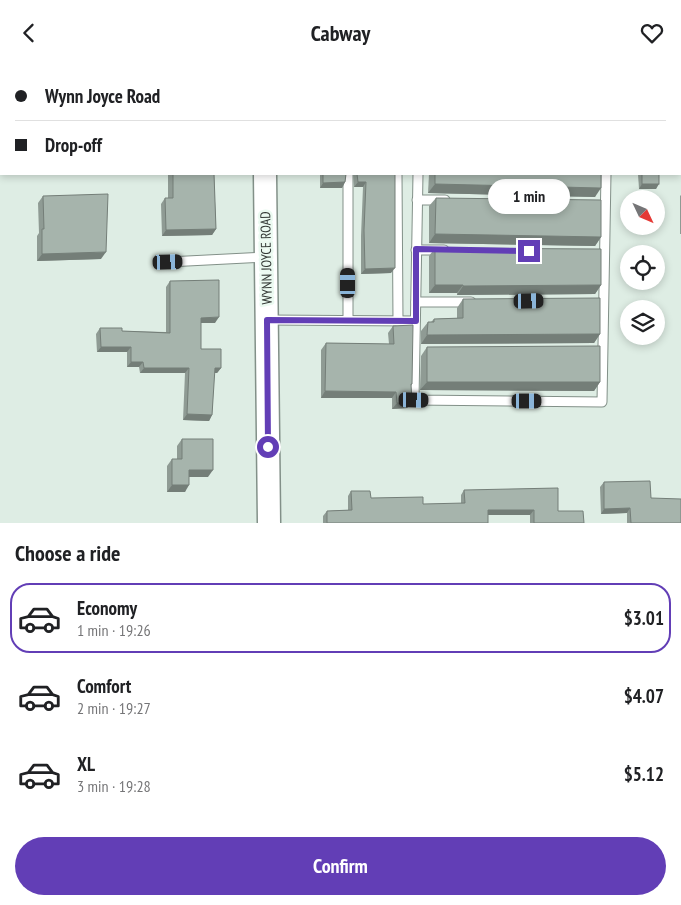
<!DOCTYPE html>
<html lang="en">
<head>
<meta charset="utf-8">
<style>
	:root { --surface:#fff; --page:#f2f2f2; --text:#202124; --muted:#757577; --line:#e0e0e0; --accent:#623eb6 }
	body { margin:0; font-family:"PT Sans Narrow",sans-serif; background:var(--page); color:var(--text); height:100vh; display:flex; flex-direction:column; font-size:19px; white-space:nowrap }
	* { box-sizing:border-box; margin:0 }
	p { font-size:16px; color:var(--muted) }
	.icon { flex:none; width:28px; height:28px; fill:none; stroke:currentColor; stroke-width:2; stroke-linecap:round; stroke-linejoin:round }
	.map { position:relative; height:458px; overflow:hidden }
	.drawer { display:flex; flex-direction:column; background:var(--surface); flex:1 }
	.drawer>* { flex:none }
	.banner { position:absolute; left:0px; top:0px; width:681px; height:110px; box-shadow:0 2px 8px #0003; display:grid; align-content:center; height:110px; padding:0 15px; background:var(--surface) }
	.needle { width:32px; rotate:134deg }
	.controls { position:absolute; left:620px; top:125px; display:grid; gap:10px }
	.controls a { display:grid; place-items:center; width:45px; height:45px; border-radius:50%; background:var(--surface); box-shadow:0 2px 8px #0003; font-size:25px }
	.end { position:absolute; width:22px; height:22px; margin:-11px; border:6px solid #623eb6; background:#fff; box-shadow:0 0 0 2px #fff }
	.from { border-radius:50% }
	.bubble { position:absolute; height:35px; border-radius:18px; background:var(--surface); box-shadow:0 2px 8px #0003; font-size:16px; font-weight:700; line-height:35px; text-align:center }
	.car { position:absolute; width:15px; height:30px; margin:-15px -8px; border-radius:6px; box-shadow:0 0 4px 1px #0007; background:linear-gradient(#222 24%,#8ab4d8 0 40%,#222 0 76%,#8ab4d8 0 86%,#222 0) }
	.banner b { display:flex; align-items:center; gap:18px; height:48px; font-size:19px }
	.banner b+b { border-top:1px solid var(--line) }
	.banner i { width:12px; height:12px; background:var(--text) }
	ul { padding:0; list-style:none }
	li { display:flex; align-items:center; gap:15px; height:70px; margin:0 10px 8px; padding:0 5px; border:2px solid transparent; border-radius:20px }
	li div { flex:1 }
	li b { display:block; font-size:19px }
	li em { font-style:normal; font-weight:700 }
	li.current { border-color:var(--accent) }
	li>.icon { width:45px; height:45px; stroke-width:1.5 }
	h2 { padding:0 15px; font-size:22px; line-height:60px }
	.button { display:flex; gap:10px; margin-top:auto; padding:10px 15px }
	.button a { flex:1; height:58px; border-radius:30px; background:var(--accent); color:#fff; font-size:20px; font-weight:700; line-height:58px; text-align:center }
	header { display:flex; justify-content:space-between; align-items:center; height:65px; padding:0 15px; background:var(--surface); font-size:22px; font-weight:700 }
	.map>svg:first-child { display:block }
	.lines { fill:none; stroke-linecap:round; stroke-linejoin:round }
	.service-casing { stroke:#829088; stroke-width:11 }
	.tertiary-casing { stroke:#829088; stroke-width:25 }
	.service { stroke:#fff; stroke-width:9 }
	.tertiary { stroke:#fff; stroke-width:22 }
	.wall { fill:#8f9b94 }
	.shaded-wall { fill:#747e78 }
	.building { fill:#a6b4ac; stroke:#747e78 }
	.route { stroke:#623eb6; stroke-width:6 }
	.labels { text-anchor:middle; stroke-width:5; stroke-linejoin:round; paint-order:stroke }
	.street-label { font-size:14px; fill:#333935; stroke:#ebfaf1 }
</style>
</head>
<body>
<header><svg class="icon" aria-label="back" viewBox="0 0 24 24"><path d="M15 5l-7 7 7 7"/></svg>Cabway<svg class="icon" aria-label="heart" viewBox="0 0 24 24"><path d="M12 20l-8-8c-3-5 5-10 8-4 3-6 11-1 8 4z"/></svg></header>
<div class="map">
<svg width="681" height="458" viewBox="0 0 681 458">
	<rect width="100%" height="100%" fill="#deede4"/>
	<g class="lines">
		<defs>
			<g id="service">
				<path d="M397,0v1"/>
				<path d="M599,1v-1"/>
				<path d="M397,109l1,147"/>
				<path d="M418,109l-4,226 188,2 4,-228"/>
				<path d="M417,135h28"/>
				<path d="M416,185h28"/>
				<path d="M168,197l97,-5"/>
				<path d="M416,237h55"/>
				<path d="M267,255l148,1"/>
				<path d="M348,255v-146"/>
			</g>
			<g id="tertiary">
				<path d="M266,1v-1"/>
				<path d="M265,109l4,349"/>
			</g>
		</defs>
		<use href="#service" class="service-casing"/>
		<use href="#tertiary" class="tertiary-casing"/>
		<use href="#service" class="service"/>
		<use href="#tertiary" class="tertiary"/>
	</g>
	<g class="wall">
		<path d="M681,40v55h-1v-54z"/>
		<path d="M168,109h46l2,55 -4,6 -50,1 -1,-32 4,-6h3z"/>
		<path d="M320,109h26l-1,8 -3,6h-22z"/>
		<path d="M353,109h42l-4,99 -30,1v-38l2,-49h-9z"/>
		<path d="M429,109h172l-6,23 -167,-4z"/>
		<path d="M638,109h21l-3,15h-17z"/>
		<path d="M681,130v39h-1v-38z"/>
		<path d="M43,131l58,63 -64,2v-25l2,-3 -1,-30z"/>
		<path d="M436,133l165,39 -6,9 -166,-3v-37z"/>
		<path d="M435,183l166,37 -6,9 -138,1v-2h-28v-37z"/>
		<path d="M170,216l45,42h-14v26l20,19 -4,5h-3l-2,42 -3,6 -26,-1 2,-47h-45l-1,-6h-12v-15h-30l-1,-18 4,-6 22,3 44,1v-45z"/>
		<path d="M463,234l137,35 -6,9 -173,1v-13l7,-9h3l3,-3 23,-1v-10z"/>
		<path d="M393,261l19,58 -1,2 1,16 -5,6 -15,1v-11h-71v-48l5,-7 63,1 -1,-11z"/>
		<path d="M427,282l173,35 -6,9 -174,-1 1,-34z"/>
		<path d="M182,374l26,38h-19l-4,15h-18v-26l5,-7h5v-13z"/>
		<path d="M604,417l47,16 30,25h-54v-10l-26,1 -1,-27z"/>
		<path d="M464,425l94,21 26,12h-54v-8h-42v8h-165v-7l4,-5 21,-1v-14l3,-5 20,7 52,6h38v-9z"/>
	</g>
	<g class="shaded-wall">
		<path d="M345,117l-3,6h-22l3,-5z"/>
		<path d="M358,117h8l-3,5h-9z"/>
		<path d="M435,119l166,4 -6,9 -167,-4z"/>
		<path d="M642,119h17l-3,5h-17z"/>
		<path d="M216,164l-4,6 -50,1 4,-6z"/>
		<path d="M435,169l166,3 -6,9 -166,-3z"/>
		<path d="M106,187l-5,7 -64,2 5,-7z"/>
		<path d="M395,203l-4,5 -30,1 4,-5z"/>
		<path d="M435,220h28l-6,8h-28z"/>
		<path d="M601,220l-6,9 -138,1 6,-9z"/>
		<path d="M219,252l-4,6h-18l4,-5z"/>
		<path d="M600,269l-6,9 -173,1 6,-9z"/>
		<path d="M101,282h30l-4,5h-30z"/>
		<path d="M131,297h12l-4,5h-12z"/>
		<path d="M144,303h45l-4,5h-45z"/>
		<path d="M215,303h6l-4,5h-6z"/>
		<path d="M427,317h173l-6,9 -174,-1z"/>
		<path d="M325,326l71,1 -4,6h-71z"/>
		<path d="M412,337l-5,6 -15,1 5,-6z"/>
		<path d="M187,349l25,1 -3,6 -26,-1z"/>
		<path d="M189,405h24l-5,7h-24z"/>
		<path d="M172,420h17l-4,7h-18z"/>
		<path d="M630,443l-3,5 -26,1 3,-5z"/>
		<path d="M488,445h46l-4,5h-46z"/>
	</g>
	<g class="building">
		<rect x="30" y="0" width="37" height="1"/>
		<rect x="109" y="0" width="92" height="1"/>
		<path d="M324,0h25l1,1h-26z"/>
		<path d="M357,0h39v1h-41z"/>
		<rect x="442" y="0" width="148" height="1"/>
		<path d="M670,0h11v6h-1v-5h-10z"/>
		<path d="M681,40v23h-1z"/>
		<path d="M173,109h41l2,55 -50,1 -1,-32h8z"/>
		<path d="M323,109h23l-1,8 -22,1z"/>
		<path d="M357,109h38v94l-30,1 -1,-39 2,-48h-8z"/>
		<path d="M435,109h166v14l-166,-4z"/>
		<rect x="642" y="109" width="17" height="10"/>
		<path d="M108,129l-2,58 -64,2v-25h2l-1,-33z"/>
		<path d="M436,133l165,2v37l-166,-3z"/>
		<path d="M435,183l166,1v36l-138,1v-1h-28z"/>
		<path d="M219,215v37l-18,1v31h20v19h-6l-3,47 -25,-1 2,-46h-45l-1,-6h-12v-15h-30l-1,-19h22v3l48,2v-52z"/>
		<path d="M600,233v36l-173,1 1,-13h6v-3l29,-1v-19z"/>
		<path d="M413,260l-1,59h-1l1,18 -15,1 -1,-11 -71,-1 1,-48 68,1 -1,-18z"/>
		<path d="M600,281v36h-173v-35z"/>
		<path d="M182,374h31v31h-24v15h-17v-26h10z"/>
		<path d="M650,416l1,17 30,1v24h-50l-1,-15 -26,1v-27z"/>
		<path d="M558,423v23h25l1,12h-50v-13h-46v13h-161v-12l25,-1 -1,-19h19l1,7 52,-1v7l42,-1 -1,-13z"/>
	</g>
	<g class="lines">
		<path class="route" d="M268,382l-1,-127 149,1v-72l113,2"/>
	</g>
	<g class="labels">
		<g class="street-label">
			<text transform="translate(266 193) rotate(-91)" y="5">WYNN JOYCE ROAD</text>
		</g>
	</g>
</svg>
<div class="controls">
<a><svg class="needle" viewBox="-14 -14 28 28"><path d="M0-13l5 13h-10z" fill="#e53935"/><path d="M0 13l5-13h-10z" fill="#757577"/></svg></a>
<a><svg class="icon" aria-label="locate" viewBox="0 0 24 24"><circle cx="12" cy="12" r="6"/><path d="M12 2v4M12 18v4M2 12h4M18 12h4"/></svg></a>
<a><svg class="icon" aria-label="layers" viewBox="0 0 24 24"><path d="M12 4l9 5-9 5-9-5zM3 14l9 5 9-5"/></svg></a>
</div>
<i class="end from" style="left:268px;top:382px"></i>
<i class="end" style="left:529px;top:186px"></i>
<div class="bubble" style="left:488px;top:114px;width:82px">1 min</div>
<i class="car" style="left:168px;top:197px;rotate:88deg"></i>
<i class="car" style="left:348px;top:218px;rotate:0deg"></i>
<i class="car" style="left:529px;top:236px;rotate:89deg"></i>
<i class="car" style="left:414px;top:335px;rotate:91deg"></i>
<i class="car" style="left:527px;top:336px;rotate:90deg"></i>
<div class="banner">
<b><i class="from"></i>Wynn Joyce Road</b>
<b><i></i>Drop-off</b>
</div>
</div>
<section class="drawer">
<h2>Choose a ride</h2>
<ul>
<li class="current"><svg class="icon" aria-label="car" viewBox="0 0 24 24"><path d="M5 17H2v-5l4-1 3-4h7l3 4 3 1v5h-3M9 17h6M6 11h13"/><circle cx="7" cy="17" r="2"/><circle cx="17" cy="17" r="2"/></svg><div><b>Economy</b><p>1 min · 19:26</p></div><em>$3.01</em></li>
<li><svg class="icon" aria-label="car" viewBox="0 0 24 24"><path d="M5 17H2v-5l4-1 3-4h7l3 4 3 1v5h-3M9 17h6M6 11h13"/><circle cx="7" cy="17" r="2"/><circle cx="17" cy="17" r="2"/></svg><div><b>Comfort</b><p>2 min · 19:27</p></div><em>$4.07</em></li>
<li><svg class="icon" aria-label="car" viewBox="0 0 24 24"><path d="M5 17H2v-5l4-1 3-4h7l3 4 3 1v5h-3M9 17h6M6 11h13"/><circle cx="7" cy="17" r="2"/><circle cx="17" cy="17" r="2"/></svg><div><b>XL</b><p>3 min · 19:28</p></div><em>$5.12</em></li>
</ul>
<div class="button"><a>Confirm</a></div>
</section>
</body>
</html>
